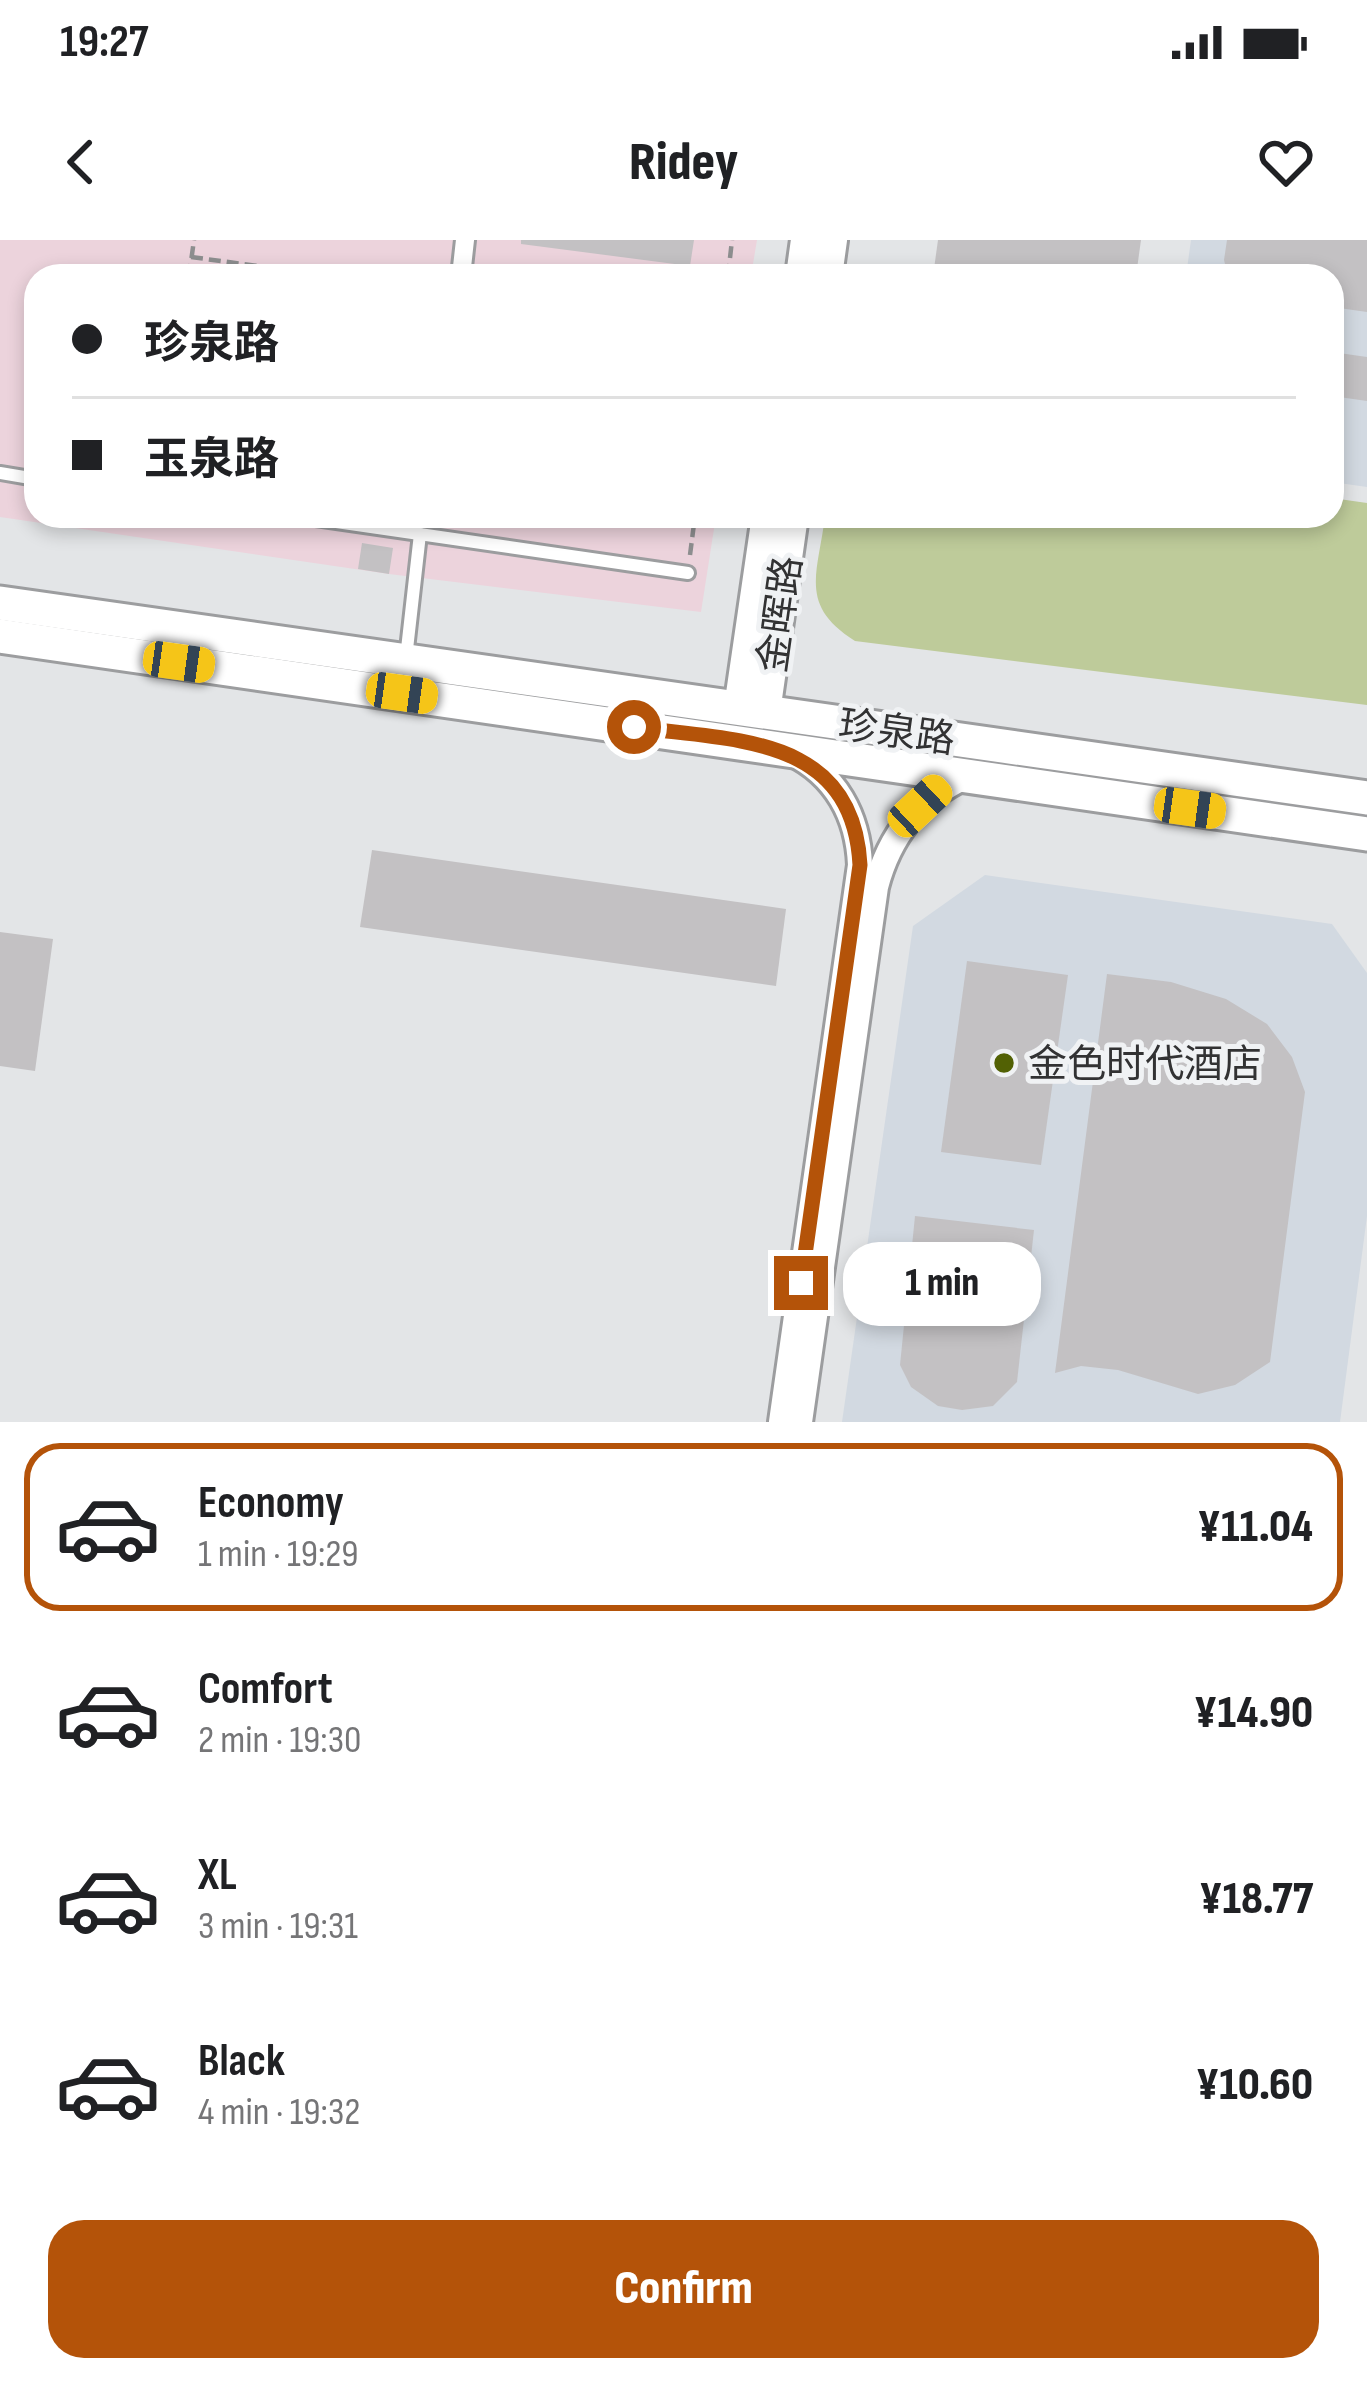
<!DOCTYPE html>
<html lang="en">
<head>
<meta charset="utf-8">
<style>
	:root { --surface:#fff; --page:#f2f2f2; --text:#202124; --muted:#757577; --line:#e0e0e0; --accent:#b45309 }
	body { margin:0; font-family:"Sofia Sans Condensed","Noto Sans SC",sans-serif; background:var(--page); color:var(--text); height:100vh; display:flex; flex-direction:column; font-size:45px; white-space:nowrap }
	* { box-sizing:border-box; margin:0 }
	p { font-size:39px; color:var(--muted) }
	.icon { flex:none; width:66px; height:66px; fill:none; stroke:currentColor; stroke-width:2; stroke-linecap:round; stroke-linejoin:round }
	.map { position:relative; height:1182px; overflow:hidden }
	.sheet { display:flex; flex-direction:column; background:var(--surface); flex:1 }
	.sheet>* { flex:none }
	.top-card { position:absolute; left:24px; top:24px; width:1320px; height:264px; border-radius:36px; box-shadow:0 6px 18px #0003; display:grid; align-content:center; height:264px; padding:0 48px; background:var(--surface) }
	.end { position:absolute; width:54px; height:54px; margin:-27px; border:15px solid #b45309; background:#fff; box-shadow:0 0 0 6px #fff }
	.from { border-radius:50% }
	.bubble { position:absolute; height:84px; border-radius:36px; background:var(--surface); box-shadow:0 6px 18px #0003; font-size:39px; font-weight:800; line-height:84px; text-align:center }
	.car { position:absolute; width:36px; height:72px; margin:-36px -18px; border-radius:15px; box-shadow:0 0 9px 3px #0007; background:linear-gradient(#f5c518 24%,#345 0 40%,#f5c518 0 76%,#345 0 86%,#f5c518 0) }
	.top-card b { display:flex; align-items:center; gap:42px; height:114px; font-size:45px }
	.top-card b+b { border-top:3px solid var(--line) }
	.top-card i { width:30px; height:30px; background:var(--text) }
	ul { padding:21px 0 0; list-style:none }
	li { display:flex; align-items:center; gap:36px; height:168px; margin:0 24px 18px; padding:0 24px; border:6px solid transparent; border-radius:36px }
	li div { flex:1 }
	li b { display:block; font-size:45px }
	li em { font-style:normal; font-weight:800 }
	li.on { border-color:var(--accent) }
	li>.icon { width:108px; height:108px; stroke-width:1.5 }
	.cta { display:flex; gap:24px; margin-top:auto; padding:24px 48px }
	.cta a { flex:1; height:138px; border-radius:36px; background:var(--accent); color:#fff; font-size:48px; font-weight:800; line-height:138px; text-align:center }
	.status { display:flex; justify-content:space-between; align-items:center; height:84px; padding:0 60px; background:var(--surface); direction:ltr }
	.status svg { height:33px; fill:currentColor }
	header { display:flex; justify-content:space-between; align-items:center; height:156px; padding:0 48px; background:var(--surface); font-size:54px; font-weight:800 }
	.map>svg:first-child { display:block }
	.built { fill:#d2d9e1 }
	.education { fill:#ecd3dc }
	.green { fill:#becb9a }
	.building { fill:#c3c1c3 }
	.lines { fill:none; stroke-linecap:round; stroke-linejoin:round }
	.service-casing { stroke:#9c9d9f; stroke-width:18 }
	.pedestrian-casing { stroke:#9c9d9f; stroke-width:24 }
	.minor-casing { stroke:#9c9d9f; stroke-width:30 }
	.tertiary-casing { stroke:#9c9d9f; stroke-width:36 }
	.secondary-casing { stroke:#9c9d9f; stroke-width:39 }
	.path { stroke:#8d8e8f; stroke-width:4.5; stroke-dasharray:12 6; stroke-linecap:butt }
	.service { stroke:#fff; stroke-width:12 }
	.pedestrian { stroke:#fff; stroke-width:18 }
	.minor { stroke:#fff; stroke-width:24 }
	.tertiary { stroke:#fff; stroke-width:30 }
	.secondary { stroke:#fff; stroke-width:33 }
	.route { stroke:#b45309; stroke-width:15 }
	.poi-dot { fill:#526104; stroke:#f0f2f4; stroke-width:4.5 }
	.labels { text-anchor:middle; stroke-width:10; stroke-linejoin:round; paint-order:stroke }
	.street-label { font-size:39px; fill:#323233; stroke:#f0f2f4 }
	.poi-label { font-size:39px; fill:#323233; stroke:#f0f2f4; text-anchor:start }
</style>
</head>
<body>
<div class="status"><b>19:27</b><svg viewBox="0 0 49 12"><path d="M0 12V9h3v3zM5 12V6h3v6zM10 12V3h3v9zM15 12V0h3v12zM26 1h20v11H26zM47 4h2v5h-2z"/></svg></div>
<header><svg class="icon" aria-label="back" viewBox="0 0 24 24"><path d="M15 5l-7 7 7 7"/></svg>Ridey<svg class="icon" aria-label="heart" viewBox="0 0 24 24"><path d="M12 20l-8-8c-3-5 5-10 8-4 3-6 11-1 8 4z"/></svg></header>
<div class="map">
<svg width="1367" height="1182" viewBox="0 0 1367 1182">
	<rect width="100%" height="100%" fill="#e3e5e7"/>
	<g class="built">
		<path d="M1191,0h176v247l-35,-5v-206h-146z"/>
		<path d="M985,635l347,49 35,49v243l-27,206h-498l71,-496z"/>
	</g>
	<path class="education" d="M0,0h757l-6,36h-715v240h680l-15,96 -312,-38 -389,-57z"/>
	<path class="green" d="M1332,258l35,5v202l-512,-64c-57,-36 -37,-67 -30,-125h507z"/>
	<g class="building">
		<path d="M521,0h173l-4,26 -169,-22z"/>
		<path d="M938,0h203l-5,36h-203z"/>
		<path d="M1227,0h140v72l-35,-5v-31h-104l-4,-16z"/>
		<path d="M1332,112l35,5v44l-35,-5z"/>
		<path d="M362,303l31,5 -4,26 -31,-5z"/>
		<path d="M372,610l414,59 -10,77 -416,-59z"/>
		<path d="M0,692l53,7 -18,132 -35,-5z"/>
		<path d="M967,721l101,14 -27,190 -100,-13z"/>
		<path d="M1107,734l64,8 55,17 41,25 25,33 13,35 -35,270 -35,23 -37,9 -80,-24 -37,-4 -26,7z"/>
		<path d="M915,976l119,14 -17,152 -24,24 -31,4 -24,-4 -27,-19 -11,-22z"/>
	</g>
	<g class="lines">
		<defs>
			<g id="service">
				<path d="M0,233l36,6"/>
				<path d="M295,276l393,57"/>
				<path d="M406,418l14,-124"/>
			</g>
			<path id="pedestrian" d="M461,36l4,-36"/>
			<g id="minor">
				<path d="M781,1182l79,-557c-2,-49 -24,-90 -69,-112"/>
				<path d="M800,1182l76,-535c13,-50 42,-88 89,-110"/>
			</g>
			<g id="tertiary">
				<path d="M801,36l5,-36"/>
				<path d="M827,36l5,-36"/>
				<path d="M739,468l28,-192"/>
				<path d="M765,472l28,-196"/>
			</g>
			<g id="secondary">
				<path d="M0,363l1367,195"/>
				<path d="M0,396l1367,198"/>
			</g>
		</defs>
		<use href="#service" class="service-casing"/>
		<use href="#pedestrian" class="pedestrian-casing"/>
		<use href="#minor" class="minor-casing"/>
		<use href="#tertiary" class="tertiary-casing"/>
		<use href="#secondary" class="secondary-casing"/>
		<g class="path">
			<path d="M191,17l141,19"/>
			<path d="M189,36l5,-36"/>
			<path d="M728,36l4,-36"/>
			<path d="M690,315l5,-39"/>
		</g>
		<use href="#service" class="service"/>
		<use href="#pedestrian" class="pedestrian"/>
		<use href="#minor" class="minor"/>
		<use href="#tertiary" class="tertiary"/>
		<use href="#secondary" class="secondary"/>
	</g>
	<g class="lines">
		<path class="route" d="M634,487c99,14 219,7 226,138l-59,418"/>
	</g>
	<circle class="poi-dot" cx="1004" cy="823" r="12"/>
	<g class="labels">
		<g class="street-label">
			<text transform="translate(779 374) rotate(-82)" y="14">金晖路</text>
			<text transform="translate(897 491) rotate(8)" y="14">珍泉路</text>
		</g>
		<g class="poi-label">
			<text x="1028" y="837">金色时代酒店</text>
		</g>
	</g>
</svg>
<i class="end from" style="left:634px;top:487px"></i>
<i class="end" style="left:801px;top:1043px"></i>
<div class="bubble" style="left:843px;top:1002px;width:198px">1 min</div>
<i class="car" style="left:179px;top:422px;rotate:98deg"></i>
<i class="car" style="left:402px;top:453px;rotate:98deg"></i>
<i class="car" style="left:920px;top:566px;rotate:47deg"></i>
<i class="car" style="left:1190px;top:568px;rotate:98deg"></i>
<div class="top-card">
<b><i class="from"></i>珍泉路</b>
<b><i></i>玉泉路</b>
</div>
</div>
<section class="sheet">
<ul>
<li class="on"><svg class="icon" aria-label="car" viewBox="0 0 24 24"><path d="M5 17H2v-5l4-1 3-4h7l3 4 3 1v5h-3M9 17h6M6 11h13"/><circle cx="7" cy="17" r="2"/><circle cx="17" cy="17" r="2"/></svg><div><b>Economy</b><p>1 min · 19:29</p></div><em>¥11.04</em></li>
<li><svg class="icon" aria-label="car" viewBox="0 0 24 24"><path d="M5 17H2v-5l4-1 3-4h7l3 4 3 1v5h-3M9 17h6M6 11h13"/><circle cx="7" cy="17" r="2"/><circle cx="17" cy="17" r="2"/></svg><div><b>Comfort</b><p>2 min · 19:30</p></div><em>¥14.90</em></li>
<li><svg class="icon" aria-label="car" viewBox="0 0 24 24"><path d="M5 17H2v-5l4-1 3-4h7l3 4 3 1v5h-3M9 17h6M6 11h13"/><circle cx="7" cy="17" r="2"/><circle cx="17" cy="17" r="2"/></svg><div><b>XL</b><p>3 min · 19:31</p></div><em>¥18.77</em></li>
<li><svg class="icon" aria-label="car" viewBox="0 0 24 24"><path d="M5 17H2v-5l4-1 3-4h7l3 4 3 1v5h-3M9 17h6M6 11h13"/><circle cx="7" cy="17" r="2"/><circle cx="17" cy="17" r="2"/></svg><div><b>Black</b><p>4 min · 19:32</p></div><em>¥10.60</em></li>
</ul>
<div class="cta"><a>Confirm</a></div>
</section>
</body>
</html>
